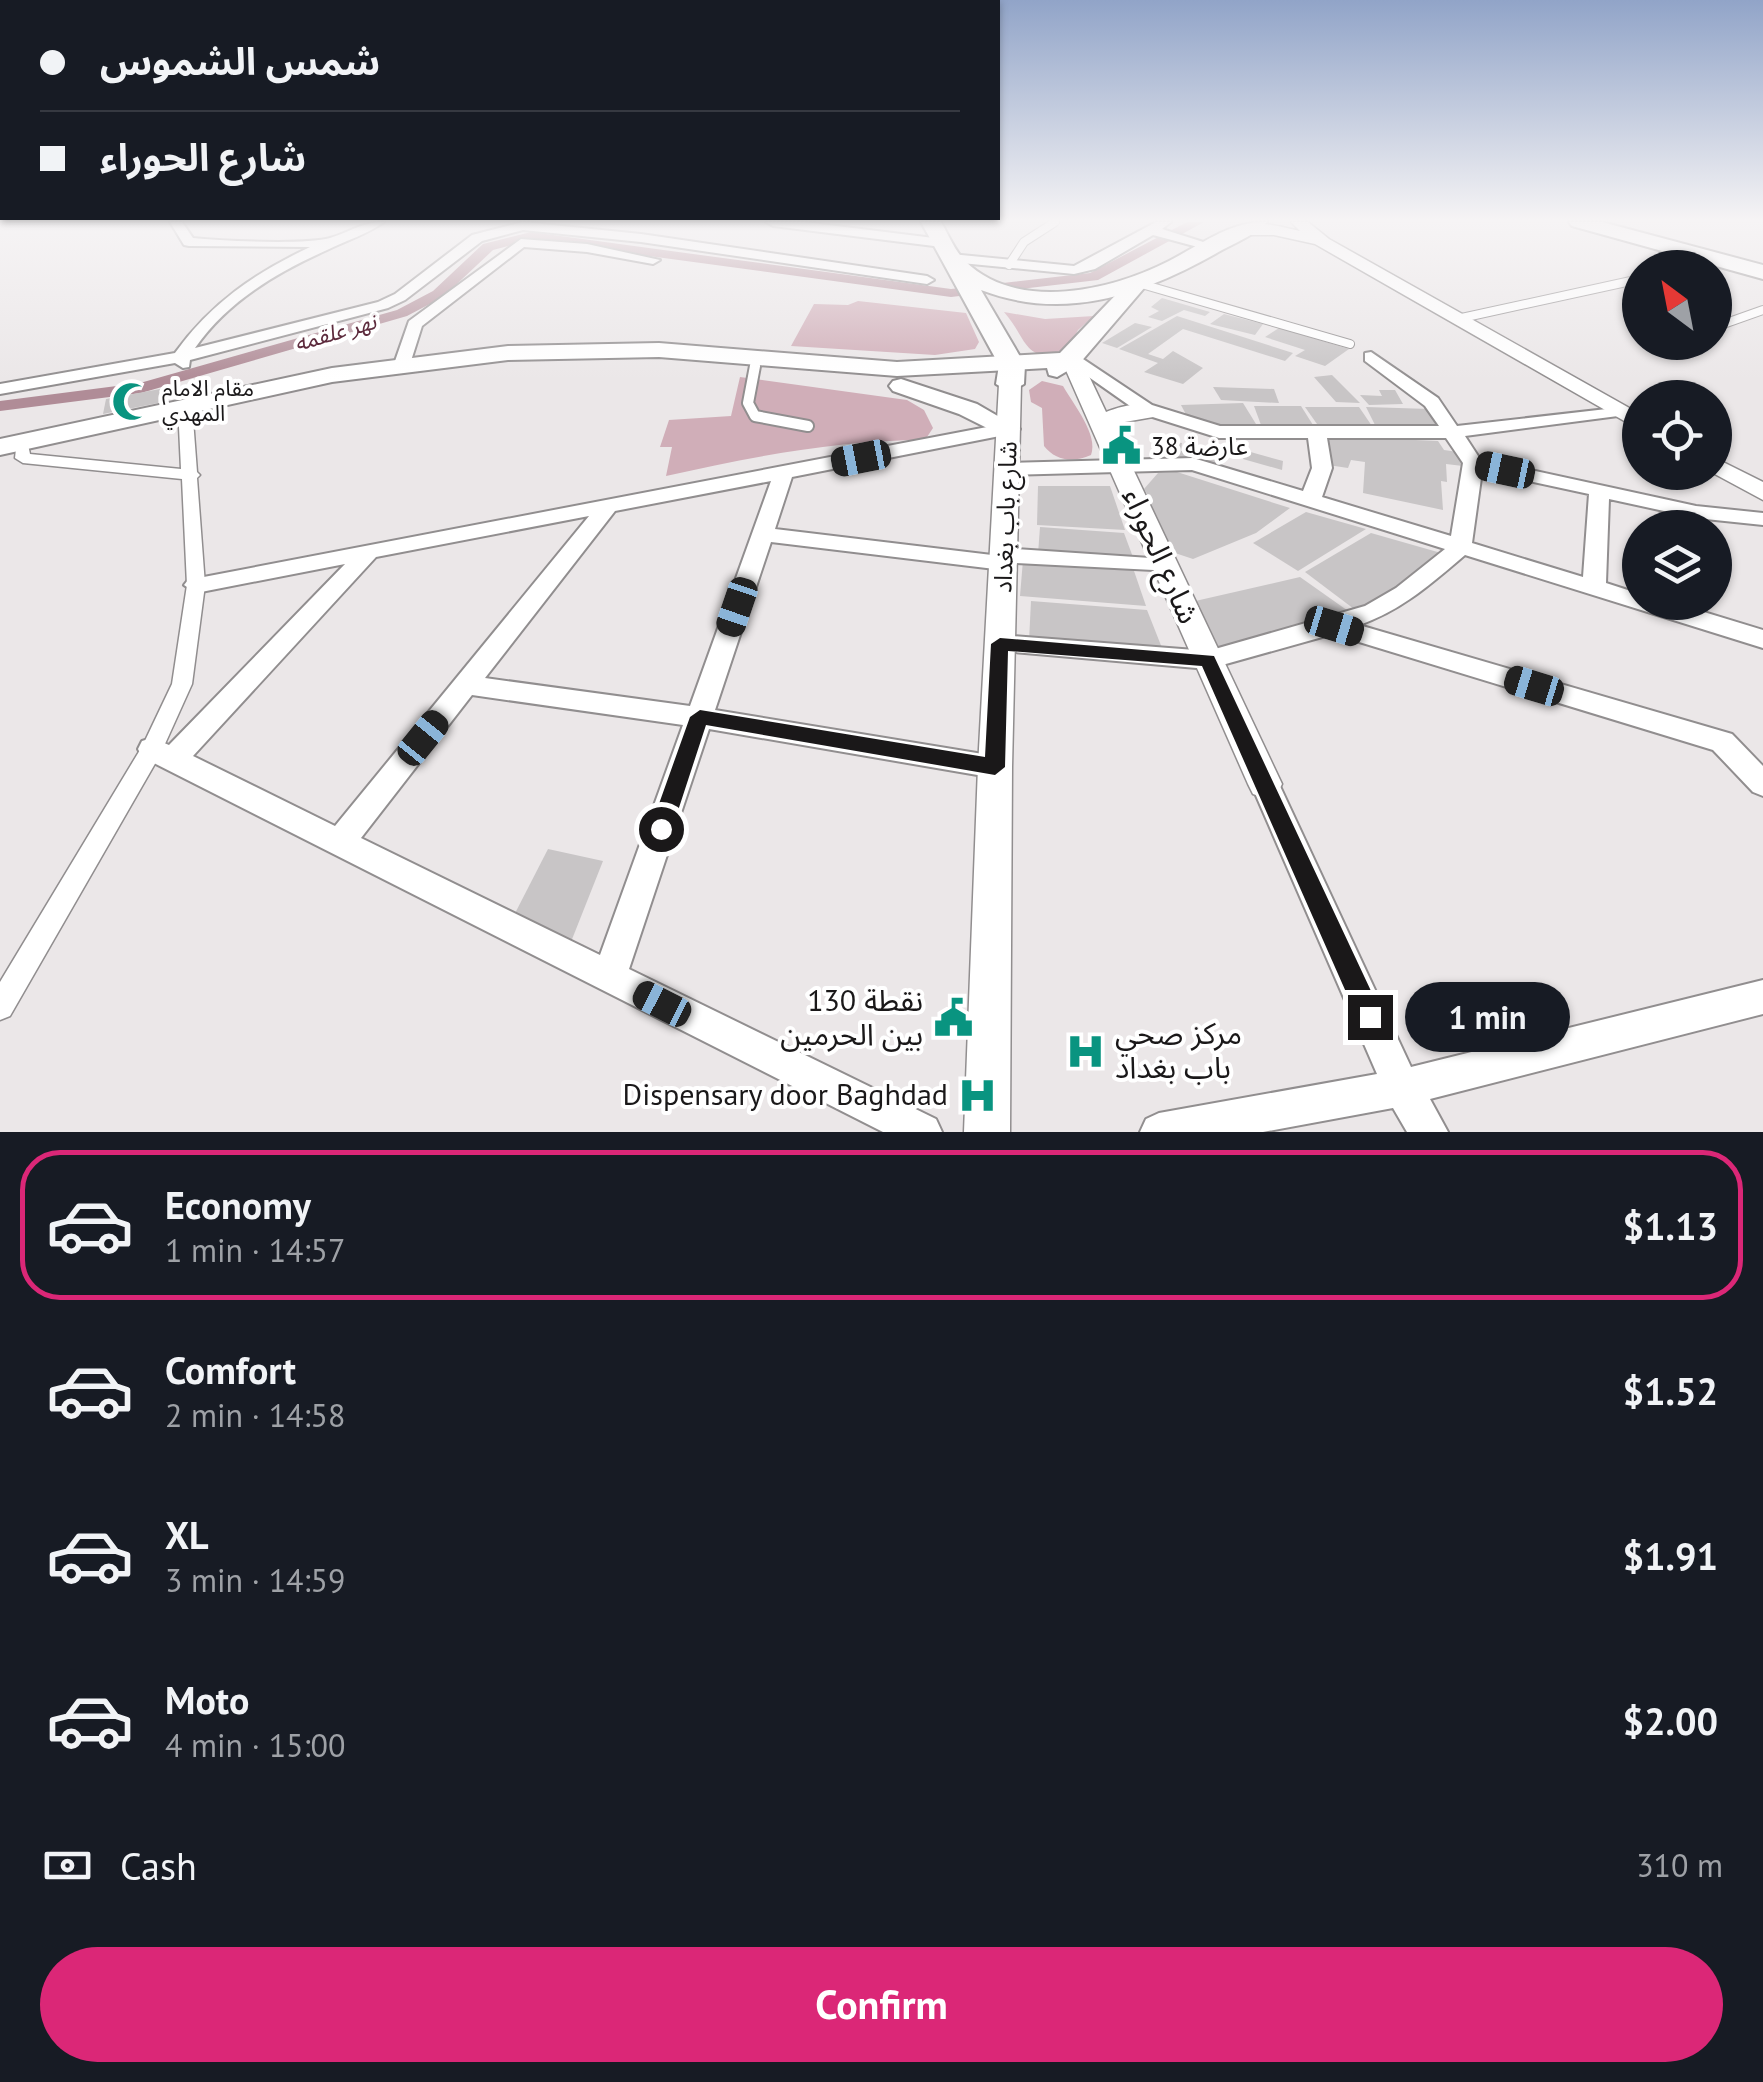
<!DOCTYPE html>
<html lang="en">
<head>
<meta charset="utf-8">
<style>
	:root { --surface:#171b24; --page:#20242c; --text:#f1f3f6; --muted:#9ea1a6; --line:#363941; --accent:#db2777 }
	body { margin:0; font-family:"PT Sans","Noto Sans Arabic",sans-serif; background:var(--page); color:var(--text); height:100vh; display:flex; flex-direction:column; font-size:38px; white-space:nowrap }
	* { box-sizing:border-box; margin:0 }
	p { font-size:32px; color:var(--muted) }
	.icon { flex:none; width:55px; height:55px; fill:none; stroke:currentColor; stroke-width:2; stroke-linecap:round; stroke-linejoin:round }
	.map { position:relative; height:1132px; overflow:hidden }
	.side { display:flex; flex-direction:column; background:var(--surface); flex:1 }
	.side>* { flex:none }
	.guide { position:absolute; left:0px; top:0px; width:1000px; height:220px; box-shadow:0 2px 8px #0004; display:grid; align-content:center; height:220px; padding:0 40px; background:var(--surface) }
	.needle { width:65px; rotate:328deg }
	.buttons { position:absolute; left:1622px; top:250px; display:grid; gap:20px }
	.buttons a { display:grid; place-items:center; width:110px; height:110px; border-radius:50%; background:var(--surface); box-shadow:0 2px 8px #0004; font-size:50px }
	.end { position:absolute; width:45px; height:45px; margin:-22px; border:12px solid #1a1819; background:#fff; box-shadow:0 0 0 5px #fff }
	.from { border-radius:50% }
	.bubble { position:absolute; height:70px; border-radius:35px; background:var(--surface); box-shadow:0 2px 8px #0004; font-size:32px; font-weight:700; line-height:70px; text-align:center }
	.car { position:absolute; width:30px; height:60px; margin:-30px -15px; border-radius:12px; box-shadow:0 0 8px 2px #0007; background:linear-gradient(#222 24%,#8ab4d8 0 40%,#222 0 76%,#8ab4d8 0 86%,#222 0) }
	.guide b { display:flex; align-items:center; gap:35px; height:95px; font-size:38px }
	.guide b+b { border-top:2px solid var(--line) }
	.guide i { width:25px; height:25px; background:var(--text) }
	ul { padding:18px 0 0; list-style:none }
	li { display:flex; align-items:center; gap:30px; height:150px; margin:0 20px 15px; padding:0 20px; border:5px solid transparent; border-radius:40px }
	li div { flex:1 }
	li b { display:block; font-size:38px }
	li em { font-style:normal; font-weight:700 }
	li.selected { border-color:var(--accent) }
	li>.icon { width:90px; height:90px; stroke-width:1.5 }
	.pay { display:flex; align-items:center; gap:25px; height:110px; padding:0 40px; font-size:38px }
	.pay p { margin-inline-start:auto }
	.primary-button { display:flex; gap:20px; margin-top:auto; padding:20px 40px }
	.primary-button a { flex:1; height:115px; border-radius:60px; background:var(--accent); color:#fff; font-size:40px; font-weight:700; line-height:115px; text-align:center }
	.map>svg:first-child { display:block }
	.green { fill:#d0aeb8 }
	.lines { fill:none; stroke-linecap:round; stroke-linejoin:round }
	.canal { fill:#b08c97; fill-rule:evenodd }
	.building { fill:#c8c5c6 }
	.service-far1-casing { stroke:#918e8f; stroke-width:10 }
	.service-casing { stroke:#918e8f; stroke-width:14 }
	.pedestrian-casing { stroke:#918e8f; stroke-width:3 }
	.minor-casing { stroke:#918e8f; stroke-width:4 }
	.tertiary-casing { stroke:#918e8f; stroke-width:3 }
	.secondary-casing { stroke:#918e8f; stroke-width:4 }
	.trunk-casing { stroke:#918e8f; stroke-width:4 }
	.service-far1 { stroke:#fff; stroke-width:8 }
	.service { stroke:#fff; stroke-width:10 }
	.pedestrian { fill:#fff; fill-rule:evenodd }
	.minor { fill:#fff; fill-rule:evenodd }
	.tertiary { fill:#fff; fill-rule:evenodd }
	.secondary { fill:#fff; fill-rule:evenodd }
	.trunk { fill:#fff; fill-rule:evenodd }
	.route { fill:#1a1819 }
	.labels { text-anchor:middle; stroke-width:8; stroke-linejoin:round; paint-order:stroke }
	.far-water-label { font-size:22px; font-style:italic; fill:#5d2b3d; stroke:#fff }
	.far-poi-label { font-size:22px; fill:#1a1819; stroke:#fff; text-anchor:start }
	.poi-label { font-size:25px; fill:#1a1819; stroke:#fff; text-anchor:start }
	.street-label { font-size:25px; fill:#1a1819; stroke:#fff }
	.near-street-label { font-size:30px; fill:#1a1819; stroke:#fff }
	.near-poi-label { font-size:30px; fill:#1a1819; stroke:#fff; text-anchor:end }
</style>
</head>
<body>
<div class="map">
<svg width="1763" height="1132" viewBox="0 0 1763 1132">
	<rect width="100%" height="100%" fill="#ebe7e8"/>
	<g class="green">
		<path d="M858,301l108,12 13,29 -4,7 -40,6 -144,-9 23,-42 34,1z"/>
		<path d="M1004,312l41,7 49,-3 -16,14 -11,22c-44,12 -39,-13 -63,-40z"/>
		<path d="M740,377l167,23 17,10 9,18 -8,12c-87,0 -174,17 -259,36l6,-29h-12l9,-27 62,-4z"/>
		<path d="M1042,381l21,5c10,18 36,49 28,69 -18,8 -35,6 -47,-9l-2,-38 -11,-6 -2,-12z"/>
	</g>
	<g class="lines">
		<path class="canal" d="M1187,222h17l-106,58 -147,17 -420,-57 -38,10 -50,47 -36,19 -266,77 -141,18v-10l140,-18 257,-73 36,-19 50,-47 48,-12 420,57 139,-16z"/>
	</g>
	<g class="building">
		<path d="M1162,298l48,14 -5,4 -21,-6 -22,11 -14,-4 11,-6 -8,-4z"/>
		<path d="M1224,314l39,10 -8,11 -45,-11z"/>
		<path d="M1177,316l116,37 -8,8 -102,-32 -35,25 15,5 10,-8 30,17 -20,16 -39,-12 14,-9 -39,-14z"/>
		<path d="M1135,323l17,4 -35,21 -15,-5z"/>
		<path d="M1279,328l70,21 -24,17 -30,-10 10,-6 -40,-13z"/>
		<path d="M1332,375l28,28 -24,-1 -22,-25z"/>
		<path d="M1213,387l61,2 5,14 -58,-3z"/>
		<path d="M160,389l-2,14 -55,11 3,-15z"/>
		<path d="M1379,390h16l8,14 -34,1 -9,-10 22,1z"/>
		<path d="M1243,403l13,21 -64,2 -11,-21z"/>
		<path d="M1254,406h47l12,19h-52z"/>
		<path d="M1305,407h54l13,19 -55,-2z"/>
		<path d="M1366,407l64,2 13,20 -67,-2z"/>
		<path d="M1325,436l113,5 6,9 14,2 5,14 -17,-2 1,18 -6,-1 2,29 -80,-17 2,-31 -14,-2 -3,8 -20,-3z"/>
		<path d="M1158,441l24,2 -1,8 21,2 -1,4 5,2 2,-6 12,5 -5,10 -59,-15z"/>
		<path d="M1247,451l36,10 -1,9 -39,-11z"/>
		<path d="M1177,472l113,36 -34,25 -63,26 -21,-7 -24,-38 4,-12 -8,-13 14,-16z"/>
		<path d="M1038,486h72l15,44 -88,-5z"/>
		<path d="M1306,512l60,17 -68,42 -45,-28z"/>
		<path d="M1040,527l84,6 10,27 -96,-6z"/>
		<path d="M1371,533l70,20 -38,31 -45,28 -53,-40z"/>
		<path d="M1023,560l110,8 13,38 -126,-10z"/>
		<path d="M1300,577l51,36 -136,41 -24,-52z"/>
		<path d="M1031,601l116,9 17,43 -135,-12z"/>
		<path d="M548,849l55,12 -38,96 -56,-32z"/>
	</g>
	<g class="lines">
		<defs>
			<g id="service-far1">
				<path d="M1009,265l15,-23 31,-20"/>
				<path d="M1692,268l30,-7"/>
				<path d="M1138,283l212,61"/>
				<path d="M1457,319l183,-40"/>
				<path d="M1715,327l48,-17"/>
				<path d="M754,369l2,-11"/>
			</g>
			<path id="service" d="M755,366l-7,37 7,13 53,10"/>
			<path id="pedestrian" d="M185,402l7,4 5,66 3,3 -3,3 8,107 -13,99 -32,71 -150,261 -10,4v-38l143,-237 29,-61 15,-99 -5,-106 -159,-16 -8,-5 2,-18h10l3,14 151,15 -3,-63z"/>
			<g id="minor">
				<path d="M170,222h12l11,16c29,3 112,7 137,0 20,-6 32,-16 54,-16 -16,12 -39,19 -57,28 -51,23 -99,51 -132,98l183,-46 17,-8 77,-59 51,-13 118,12 286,42 7,4 -7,4 -286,-42 -118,-12 -41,11 -77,59 -17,8 -198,52 -1,7 -6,1 -8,-5 -175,31v-10l175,-31c36,-50 80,-80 135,-106l-121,-1 -5,-1z"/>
				<path d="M766,222h38l138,17 7,4 -7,4 -169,-21z"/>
				<path d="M1156,222h15l-9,7 54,17 -7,4 -56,-15 -58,34 -21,5 -123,-12 -7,-4 7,-4 123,12z"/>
				<path d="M521,239l66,5 73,16 -7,4 -66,-12 -63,-5 -102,79 -12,38 -2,4h-12l-2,-4 15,-43z"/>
				<path d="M1371,352l67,46 19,28 167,-19v8l-6,1 -153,20 15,23 216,47 67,7v12l-67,-7 -87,-19 -3,84 34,11v8h31l92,28v18l-298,-93c-33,28 -64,56 -106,70l373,109 31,32v30l-10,-4 -40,-42 -380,-116 -125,35 -217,-19 -3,-6 3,-6 9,-3 208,16 157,-45 31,-18 49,-39 -253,-79 -185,5 -10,-6 10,-6 186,-5 110,33 9,-23 -4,-30h-89l-79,-25 -77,-54 8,-5 6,1 75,50 68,21h219l-14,-20 -60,-45v-8zM1327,438h119l17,25 -12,73 -129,-39 10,-29zM1482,471l107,23 -6,83 -111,-34z"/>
				<path d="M1008,423l9,6 -2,4 -223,44 -17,52 217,26 11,-7 162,11 8,2 3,5 -3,5 -159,-8 -11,7 -232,-28 -56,168 280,46 10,3 4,8 -4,8 -10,3 -286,-49 -80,240 307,150 6,13h-59l-741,-375 -4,-8 4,-8 10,-3 17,7 176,-181 -149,29 -12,-8 4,-5zM771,481l-81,225 -205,-28 130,-167zM589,516l-254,310 -142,-70 183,-199zM472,695l211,30 -83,230 -239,-117z"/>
				<path d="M1265,772l10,4 4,8 132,283 352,-87v34l-333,85 18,33h-41l-14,-24 -130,24h-123l6,-13 13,-6 218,-39 -126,-290 4,-8z"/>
			</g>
			<g id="tertiary">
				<path d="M1291,222h17l21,17 311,175v16l-325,-186 -41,-9h-34l-8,-5c18,-12 48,-4 68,1z"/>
				<path d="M1071,353l10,6 25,53c17,-7 42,-13 56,-1l-3,5 -40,7 -2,12 165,349 -5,10 -12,4 -12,-4 -5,-10 -187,-425z"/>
				<path d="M1010,378l11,6 -9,383 -2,365h-46l14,-365 21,-383z"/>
				<path d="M1715,458l48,24v18l-52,-28h4z"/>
			</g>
			<g id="secondary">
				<path d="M1138,277l7,2v8l-66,77 -22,13 -8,-2 -2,-7 -150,8 -238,-19 -151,3 -176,22 -332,73v-16l332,-71 176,-22 151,-3 238,19 163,-9 71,-74z"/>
				<path d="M901,379l76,25 43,25 -3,5h-18l-40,-20 -66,-23 -4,-5 4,-5z"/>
			</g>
			<g id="trunk">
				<path d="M921,222h20c7,12 14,29 24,39 53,52 147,29 204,0 33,-17 61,-40 98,-39 -13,14 -35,22 -52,32 -73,41 -151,68 -234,36l44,75 -1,19 -14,8 -14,-8 3,-19z"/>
				<path d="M1569,222h33l161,43v14l-191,-53z"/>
			</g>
		</defs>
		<use href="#service-far1" class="service-far1-casing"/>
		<use href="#service" class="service-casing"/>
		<use href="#pedestrian" class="pedestrian-casing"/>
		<use href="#minor" class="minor-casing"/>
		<use href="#tertiary" class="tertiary-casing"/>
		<use href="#secondary" class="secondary-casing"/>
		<use href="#trunk" class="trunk-casing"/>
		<use href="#service-far1" class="service-far1"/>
		<use href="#service" class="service"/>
		<use href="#pedestrian" class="pedestrian"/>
		<use href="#minor" class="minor"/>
		<use href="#tertiary" class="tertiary"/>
		<use href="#secondary" class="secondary"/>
		<use href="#trunk" class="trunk"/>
	</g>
	<linearGradient id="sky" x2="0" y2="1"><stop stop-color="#91a4c8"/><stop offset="0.58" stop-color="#f6f4f5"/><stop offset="1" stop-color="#f6f4f5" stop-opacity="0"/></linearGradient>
	<rect width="1763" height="380" fill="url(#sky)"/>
	<path class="route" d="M1000,638l214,18 165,352 4,9 -4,9 -9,4 -9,-4 -159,-360 -194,-15 -3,116 -10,8 -289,-50 -34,104 -3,6h-16l-3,-6 40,-112 10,-7 285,47 6,-113z"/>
	<defs>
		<symbol id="mosque-bare" viewBox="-9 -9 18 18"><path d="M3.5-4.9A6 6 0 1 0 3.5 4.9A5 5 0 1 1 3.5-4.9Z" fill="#099480" stroke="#fff" stroke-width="2.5" paint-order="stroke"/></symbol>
		<symbol id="civic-bare" viewBox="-9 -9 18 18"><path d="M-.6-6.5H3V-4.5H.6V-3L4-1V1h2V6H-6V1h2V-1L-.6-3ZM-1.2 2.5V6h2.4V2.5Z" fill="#099480" stroke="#fff" stroke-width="2.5" paint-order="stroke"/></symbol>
		<symbol id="hospital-bare" viewBox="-9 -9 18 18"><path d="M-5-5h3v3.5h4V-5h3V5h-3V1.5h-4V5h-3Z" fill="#099480" stroke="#fff" stroke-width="2.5" paint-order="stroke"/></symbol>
	</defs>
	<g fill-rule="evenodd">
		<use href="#mosque-bare" x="104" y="374" width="55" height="55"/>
		<use href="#civic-bare" x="1094" y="418" width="55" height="55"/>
		<use href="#civic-bare" x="926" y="990" width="55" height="55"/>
		<use href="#hospital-bare" x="1058" y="1024" width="55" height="55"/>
		<use href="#hospital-bare" x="950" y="1068" width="55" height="55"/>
	</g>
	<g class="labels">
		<g class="far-water-label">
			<text transform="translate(335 332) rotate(-16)" y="8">نهر علقمه</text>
		</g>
		<g class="far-poi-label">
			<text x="162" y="396">مقام الامام<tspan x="162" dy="25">المهدي</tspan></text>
		</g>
		<g class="poi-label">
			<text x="1151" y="455">عارضة 38</text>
		</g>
		<g class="street-label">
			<text transform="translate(1005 517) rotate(-88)" y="9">شارع باب بغداد</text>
		</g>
		<g class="near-street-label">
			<text transform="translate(1161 556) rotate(66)" y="10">شارع الحوراء</text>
		</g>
		<g class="near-poi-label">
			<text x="923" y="1011">نقطة 130<tspan x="923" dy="34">بين الحرمين</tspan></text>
			<text x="1115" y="1044" text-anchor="start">مركز صحي<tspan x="1115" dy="34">باب بغداد</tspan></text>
			<text x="948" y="1105">Dispensary door Baghdad</text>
		</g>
	</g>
</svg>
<div class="buttons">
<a><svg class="needle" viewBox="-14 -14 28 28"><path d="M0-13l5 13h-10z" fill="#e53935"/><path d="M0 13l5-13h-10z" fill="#9ea1a6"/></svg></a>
<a><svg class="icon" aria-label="locate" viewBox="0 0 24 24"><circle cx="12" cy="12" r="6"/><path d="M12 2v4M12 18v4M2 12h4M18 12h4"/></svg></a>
<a><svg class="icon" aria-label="layers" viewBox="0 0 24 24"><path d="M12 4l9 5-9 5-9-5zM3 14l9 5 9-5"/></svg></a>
</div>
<i class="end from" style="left:661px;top:829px"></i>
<i class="end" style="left:1370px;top:1017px"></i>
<div class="bubble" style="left:1405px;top:982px;width:165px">1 min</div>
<i class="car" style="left:861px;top:458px;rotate:259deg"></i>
<i class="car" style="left:1505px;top:470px;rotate:282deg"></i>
<i class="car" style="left:737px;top:607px;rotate:199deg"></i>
<i class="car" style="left:1334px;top:626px;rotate:107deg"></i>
<i class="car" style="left:1534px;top:686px;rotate:287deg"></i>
<i class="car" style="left:423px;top:738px;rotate:39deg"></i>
<i class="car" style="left:662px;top:1004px;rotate:297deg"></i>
<div class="guide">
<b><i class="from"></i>شمس الشموس</b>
<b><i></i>شارع الحوراء</b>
</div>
</div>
<section class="side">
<ul>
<li class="selected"><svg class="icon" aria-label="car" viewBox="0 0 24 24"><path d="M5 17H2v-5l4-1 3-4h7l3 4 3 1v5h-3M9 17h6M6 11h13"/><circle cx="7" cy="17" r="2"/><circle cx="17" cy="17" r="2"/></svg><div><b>Economy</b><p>1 min · 14:57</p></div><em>$1.13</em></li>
<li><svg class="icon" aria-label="car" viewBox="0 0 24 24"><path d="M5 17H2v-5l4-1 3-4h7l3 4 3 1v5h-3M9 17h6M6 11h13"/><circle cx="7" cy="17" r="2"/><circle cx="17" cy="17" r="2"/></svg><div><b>Comfort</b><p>2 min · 14:58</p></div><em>$1.52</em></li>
<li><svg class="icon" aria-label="car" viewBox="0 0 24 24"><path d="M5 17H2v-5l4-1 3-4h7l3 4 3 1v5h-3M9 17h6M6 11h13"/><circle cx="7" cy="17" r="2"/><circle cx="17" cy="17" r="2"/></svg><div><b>XL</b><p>3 min · 14:59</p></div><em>$1.91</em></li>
<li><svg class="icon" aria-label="car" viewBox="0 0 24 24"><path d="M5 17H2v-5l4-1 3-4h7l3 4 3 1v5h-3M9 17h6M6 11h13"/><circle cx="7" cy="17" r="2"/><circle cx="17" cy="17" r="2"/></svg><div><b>Moto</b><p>4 min · 15:00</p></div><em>$2.00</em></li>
</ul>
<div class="pay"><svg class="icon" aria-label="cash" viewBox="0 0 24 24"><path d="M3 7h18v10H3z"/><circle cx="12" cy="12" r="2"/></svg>Cash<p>310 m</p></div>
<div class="primary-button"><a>Confirm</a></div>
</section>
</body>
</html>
